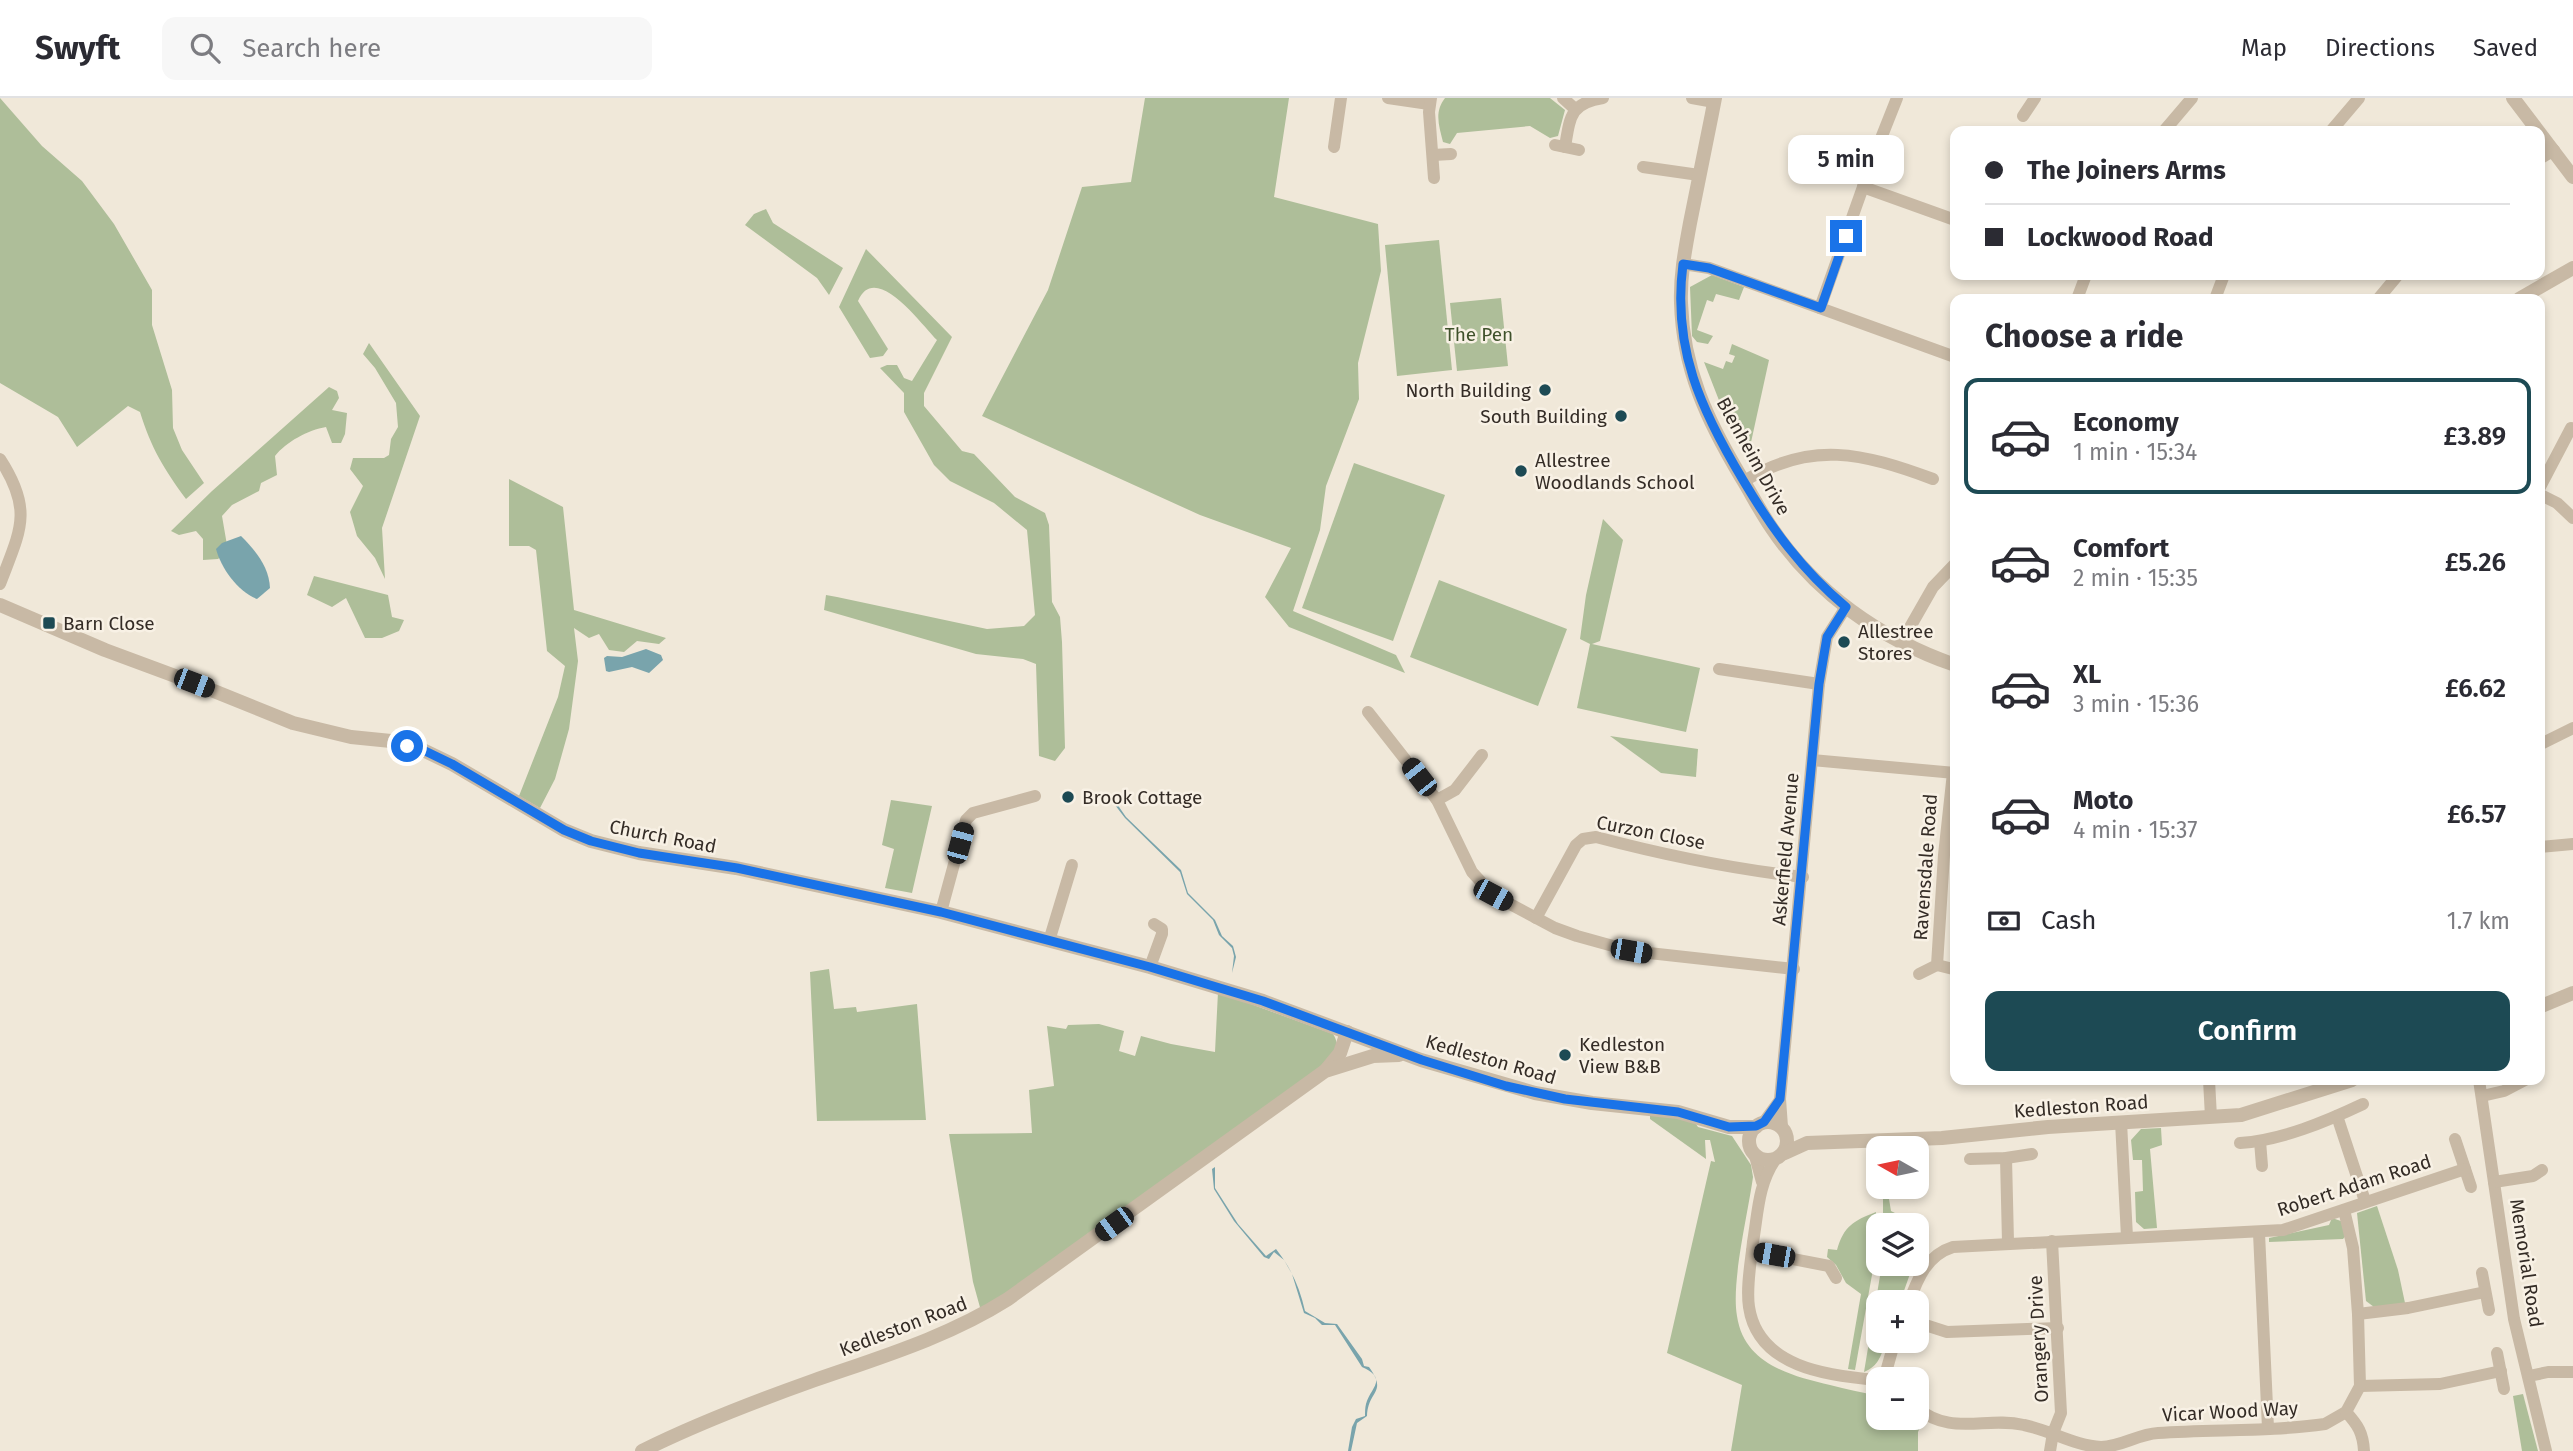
<!DOCTYPE html>
<html lang="en">
<head>
<meta charset="utf-8">
<style>
	:root { --surface:#fff; --page:#f7f7f7; --text:#2b2b33; --muted:#7c7c81; --line:#e1e1e2; --accent:#1d4a54 }
	body { margin:0; font-family:"Fira Sans",sans-serif; background:var(--page); color:var(--text); height:100vh; display:flex; flex-direction:column; font-size:26px; white-space:nowrap }
	* { box-sizing:border-box; margin:0 }
	p { font-size:23px; color:var(--muted) }
	.icon { flex:none; width:38px; height:38px; fill:none; stroke:currentColor; stroke-width:2; stroke-linecap:round; stroke-linejoin:round }
	.map { position:relative; flex:1; overflow:hidden }
	.drawer { position:absolute; left:1950px; top:196px; width:595px; height:791px; display:flex; flex-direction:column; background:var(--surface); border-radius:14px; box-shadow:0 4px 10px #0003 }
	.drawer>* { flex:none }
	.guide { position:absolute; left:1950px; top:28px; width:595px; height:154px; border-radius:14px; box-shadow:0 4px 10px #0003; display:grid; align-content:center; height:154px; padding:0 35px; background:var(--surface) }
	.needle { width:46px; rotate:279deg }
	.buttons { position:absolute; left:1866px; top:1038px; display:grid; gap:14px }
	.buttons a { display:grid; place-items:center; width:63px; height:63px; border-radius:14px; background:var(--surface); box-shadow:0 4px 10px #0003; font-size:35px }
	.end { position:absolute; width:32px; height:32px; margin:-16px; border:9px solid #1a73e8; background:#fff; box-shadow:0 0 0 4px #fff }
	.from { border-radius:50% }
	.bubble { position:absolute; height:49px; border-radius:14px; background:var(--surface); box-shadow:0 4px 10px #0003; font-size:23px; font-weight:600; line-height:49px; text-align:center }
	.car { position:absolute; width:21px; height:42px; margin:-21px -10px; border-radius:9px; box-shadow:0 0 5px 2px #0007; background:linear-gradient(#222 24%,#8ab4d8 0 40%,#222 0 76%,#8ab4d8 0 86%,#222 0) }
	.guide b { display:flex; align-items:center; gap:24px; height:66px; font-size:26px }
	.guide b+b { border-top:2px solid var(--line) }
	.guide i { width:18px; height:18px; background:var(--text) }
	ul { padding:0; list-style:none }
	li { display:flex; align-items:center; gap:21px; height:116px; margin:0 14px 10px; padding:0 21px; border:4px solid transparent; border-radius:14px }
	li div { flex:1 }
	li b { display:block; font-size:26px }
	li em { font-style:normal; font-weight:600 }
	li.selected { border-color:var(--accent) }
	li>.icon { width:63px; height:63px; stroke-width:1.5 }
	h2 { padding:0 35px; font-size:32px; line-height:84px }
	.pay { display:flex; align-items:center; gap:18px; height:77px; padding:0 35px; font-size:26px }
	.pay p { margin-inline-start:auto }
	.cta { display:flex; gap:14px; margin-top:auto; padding:14px 35px }
	.cta a { flex:1; height:80px; border-radius:14px; background:var(--accent); color:#fff; font-size:28px; font-weight:600; line-height:80px; text-align:center }
	header { display:flex; align-items:center; gap:42px; box-sizing:border-box; height:98px; padding:0 35px; background:var(--surface); border-bottom:2px solid var(--line) }
	header strong { font-size:33px }
	nav { display:flex; gap:38px; margin-inline-start:auto; font-size:24px }
	.search { width:490px; height:63px; background:var(--page); display:flex; align-items:center; gap:18px; box-sizing:border-box; padding:0 24px; border-radius:14px; color:var(--muted); font-size:26px }
	.map>svg:first-child { display:block }
	.green { fill:#aebe99 }
	.water { fill:#79a4ac }
	.lines { fill:none; stroke-linecap:round; stroke-linejoin:round }
	.minor { stroke:#c8b9a5; stroke-width:12 }
	.tertiary { stroke:#c8b9a5; stroke-width:14 }
	.route { stroke:#1a73e8; stroke-width:9 }
	.poi-dot { fill:#1d4a54; stroke:#f8f1e5; stroke-width:2.5 }
	.labels { text-anchor:middle; stroke-width:5; stroke-linejoin:round; paint-order:stroke }
	.park-label { font-size:19px; fill:#3f512b; stroke:#f8f1e5 }
	.poi-label { font-size:19px; fill:#342c26; stroke:#f8f1e5; text-anchor:start }
	.street-label { font-size:19px; fill:#342c26; stroke:#f8f1e5 }
</style>
</head>
<body>
<header>
<strong>Swyft</strong>
<div class="search"><svg class="icon" aria-label="search" viewBox="0 0 24 24"><circle cx="10" cy="10" r="6"/><path d="M15 15l6 6"/></svg>Search here</div>
<nav><a>Map</a><a>Directions</a><a>Saved</a></nav>
</header>
<div class="map">
<svg width="2573" height="1353" viewBox="0 0 2573 1353">
	<rect width="100%" height="100%" fill="#f0e8d9"/>
	<g class="green">
		<path d="M0,0l42,48 40,35 32,43 38,66v35l20,65 1,38 9,22 22,33 -18,16c-22,-30 -35,-51 -46,-87l-12,-6 -51,41 -19,-30 -58,-34z"/>
		<path d="M1145,0h144l-15,99 104,27 3,47 -23,92 1,36 -33,87 -6,44 -27,81 103,44 9,18 -116,-46 -24,-30 26,-49 -91,-33 -218,-99 66,-126 34,-103 49,-5z"/>
		<path d="M1445,0h105l15,12 -7,26 -8,2 -20,-12 -73,7 -7,11 -7,-2c-4,-16 -9,-30 2,-44z"/>
		<path d="M766,111l7,14 70,45 -14,27 -12,-17 -72,-53 9,-11z"/>
		<path d="M1439,142l13,130 -55,6 -12,-131z"/>
		<path d="M866,151l86,88 -28,56v13l38,45 12,3 41,43 30,16 4,12 3,77 8,15 2,25 3,106 -10,13 -16,-5 -3,-92 -13,-5 -47,-5 -152,-44 2,-15 11,2 150,32 37,-3 11,-11 -8,-85 -33,-27 -44,-22 -16,-16 -30,-53v-19l-24,-25 7,-3h10l7,13 8,3 25,-41c-15,-15 -62,-80 -79,-39l30,48 -5,7 -13,2 -31,-51z"/>
		<path d="M1712,177l32,12 -5,13 -23,-6 -3,8 -6,-2 -10,30 16,6 -5,8 -11,-2 -5,-6 -2,-49z"/>
		<path d="M1501,200l7,68 -51,5 -7,-68z"/>
		<path d="M369,245l51,73 -38,112 3,51 -10,-21 -18,-22 -7,-24 13,-26 -13,-17 3,-11h31l5,-3 2,-16 7,-12 -2,-24 -21,-35 -12,-14z"/>
		<path d="M1732,246l37,16 -21,96 -26,-48 -18,-46 19,7 3,-8 6,2 3,-7 -6,-2z"/>
		<path d="M329,289l8,4 2,7 -7,12 15,3 -2,21 -4,9h-9l-6,-16c-18,3 -40,15 -51,29l2,19 -16,8 -2,8 -27,14 -10,11 6,35 -10,8 -15,1v-21l-7,-8 -17,4 -8,-4 41,-40z"/>
		<path d="M1354,365l91,32 -52,146 -91,-33z"/>
		<path d="M509,381l54,28 11,103 92,28 -7,6 -22,-3 -13,11 -15,-2 -10,-16 -10,4 -15,-10 4,33 -9,68 -14,50 -15,29 -21,-12 39,-99 7,-31 -18,-15 -11,-101 -7,-4h-20z"/>
		<path d="M1603,421l20,21 -23,101 -8,3 108,24 -14,64 -109,-24 13,-64 -10,-5 6,-44z"/>
		<path d="M314,478l74,19 4,22 12,3 -5,11 -17,7h-17l-19,-40 -14,9 -25,-12z"/>
		<path d="M1439,482l128,49 -29,77 -128,-49z"/>
		<path d="M1610,638l88,13 -2,28 -35,-4z"/>
		<path d="M891,702l41,6 -20,87 -27,-5 9,-39 -12,-4z"/>
		<path d="M829,871l5,40 22,-2 1,5 60,-8 9,116 -109,1 -7,-149z"/>
		<path d="M1218,894l115,42c9,13 -1,22 -9,32l-343,245 -8,-29 -24,-148 83,-1 -3,-43 25,-4 -7,-60 19,3 2,-4 31,-1 25,7 -5,20 16,5 6,-20 30,8 44,8z"/>
		<path d="M1650,1015l44,8 4,6 34,9 19,29 2,12c-5,37 -22,105 -16,139 7,48 54,60 93,69 16,4 32,8 48,10v23h37l7,5 -4,9v19h-187l11,-66 -75,-32 44,-192 4,1 -5,-22h-5l1,19 -56,-40z"/>
		<path d="M2161,1030l1,17 -12,4 7,79 -13,1 -8,-7 -1,-30 8,-1 -1,-31h-9l-2,-20 10,-11z"/>
		<path d="M1883,1089h4l4,24 12,6 1,8h-21z"/>
		<path d="M2377,1108l21,64 7,33 -31,4 -8,-6 -9,-88z"/>
		<path d="M1876,1114l-1,46 -20,112 -7,-1 13,-75 -15,-11 -10,-18 -9,-8 1,-8 9,1c7,-24 16,-29 39,-38z"/>
		<path d="M2332,1120l9,3 6,13 -4,5 -74,3v-4l60,-13z"/>
		<path d="M1882,1166h34l-5,7 -11,31h-22v38l8,1c-5,14 -7,25 -22,31z"/>
		<path d="M2523,1296l15,57h-16l-9,-55z"/>
	</g>
	<g class="water">
		<path d="M241,438c15,15 28,31 29,52l-13,11c-19,-7 -36,-31 -41,-50l6,-6z"/>
		<path d="M646,551l15,6 2,5 -14,13 -17,-6 -23,5 -3,-1 -2,-13 3,-2 15,1z"/>
		<path d="M1117,706l9,13 55,53 7,23 27,27 7,16 11,10 3,11 -4,16 2,-17 -2,-8 -13,-13 -6,-15 -26,-26 -7,-22 -55,-54 -10,-13z"/>
		<path d="M1215,1069v21l23,36 28,32 10,-7c15,19 24,39 29,62l20,12 12,1 25,35 2,7 5,1c19,26 -1,23 -2,49l-10,7 -6,28h-3l4,-24 4,-8 9,-3c0,-4 0,-8 1,-12 4,-16 23,-25 -4,-37l-27,-42h-13l-7,-7 -11,-5 -12,-39 -8,-14 -10,-8 -5,7 -5,-2 -30,-36 -20,-32 -2,-20z"/>
	</g>
	<g class="lines">
		<g class="minor">
			<path d="M1388,0l41,6"/>
			<path d="M1431,0l-2,14 5,66"/>
			<path d="M1563,0l12,11"/>
			<path d="M1692,0l22,4"/>
			<path d="M2023,18l12,-18"/>
			<path d="M2164,33l28,-33"/>
			<path d="M2331,33l28,-33"/>
			<path d="M1555,47l24,5"/>
			<path d="M1334,49l7,-49"/>
			<path d="M1565,49c5,-30 5,-44 38,-49"/>
			<path d="M1433,57l18,-1"/>
			<path d="M2539,61l15,-9"/>
			<path d="M1643,69l56,8"/>
			<path d="M1863,89l92,33"/>
			<path d="M1683,166l26,4 246,89"/>
			<path d="M2077,201l9,-24"/>
			<path d="M2215,201l9,-24"/>
			<path d="M2378,201l20,-24"/>
			<path d="M1820,210l54,-152 23,-58"/>
			<path d="M0,361c34,52 20,72 0,125"/>
			<path d="M1744,383c68,-41 118,-28 189,-2"/>
			<path d="M2539,391l32,-61"/>
			<path d="M2539,396l18,9 16,15"/>
			<path d="M1901,545l32,-56 22,-23"/>
			<path d="M1719,571l100,15"/>
			<path d="M1368,614l69,88 35,72 21,23 62,33 22,8 54,15 163,18"/>
			<path d="M2539,647l34,-17"/>
			<path d="M1812,662l143,13"/>
			<path d="M1437,702l18,-10 27,-35"/>
			<path d="M2539,749l34,-3"/>
			<path d="M941,814l25,-92 7,-7 62,-17"/>
			<path d="M1536,820l40,-73 7,-6 13,-2c68,18 137,32 207,40"/>
			<path d="M1049,843l23,-76"/>
			<path d="M1937,867l16,4"/>
			<path d="M1150,869l12,-33v-5l-8,-5"/>
			<path d="M1919,876l18,-9 7,-110 9,-82"/>
			<path d="M2209,982l2,37"/>
			<path d="M2479,982l35,239 32,132"/>
			<path d="M2482,998l22,-5 21,-11"/>
			<path d="M2337,1018l28,85"/>
			<path d="M1764,1024l16,-22"/>
			<path d="M2121,1024l6,115"/>
			<path d="M1782,1029l-2,-28 39,-415 8,-47 19,-30"/>
			<path d="M2455,1041l16,48"/>
			<path d="M2260,1043l2,25"/>
			<path d="M2240,1045c42,-3 85,-21 123,-39"/>
			<path d="M1755,1058l7,26"/>
			<path d="M2006,1060l2,84"/>
			<path d="M1970,1061l36,-1 26,-4"/>
			<path d="M1775,1062c-17,25 -17,53 -22,82 -2,20 -7,45 -4,65 9,60 78,69 129,73"/>
			<path d="M2494,1084l39,-6 9,-6"/>
			<path d="M2259,1135l9,195"/>
			<path d="M1752,1153l77,15 7,12"/>
			<path d="M2482,1175l7,37"/>
			<path d="M1909,1204c9,-24 18,-47 44,-55l330,-17 182,-61"/>
			<path d="M2358,1216l50,-6 77,-16"/>
			<path d="M1916,1224l31,10 111,-4"/>
			<path d="M2497,1255l7,36"/>
			<path d="M2529,1278l19,-4h25"/>
			<path d="M1884,1281l11,-39"/>
			<path d="M2360,1288l80,-2 61,-13"/>
			<path d="M1916,1309c35,30 69,9 108,18 26,5 51,21 77,22 20,0 37,-13 57,-14 56,-4 112,-1 167,-9l21,-12 14,-26 -2,-72 -5,-66 -9,-38"/>
			<path d="M2346,1314c12,13 17,21 18,39"/>
			<path d="M2050,1353l3,-18 8,-20 -9,-172"/>
		</g>
		<g class="tertiary">
			<path d="M1715,0c-8,42 -17,84 -25,125 -5,27 -10,53 -9,80 2,66 26,117 60,174 10,16 19,34 30,50 44,66 109,112 184,138"/>
			<path d="M2513,0l60,79"/>
			<path d="M2519,201l54,-31"/>
			<path d="M0,507l105,45 89,33 99,40 58,14 40,4 32,9 29,14 112,66 27,11 48,12 97,15 205,44 209,55 113,34 158,59 114,33 57,10 86,9 51,15h27"/>
			<path d="M2539,909l34,-14"/>
			<path d="M1326,972l14,-17 7,-21"/>
			<circle cx="1768" cy="1043" r="19"/>
			<path d="M1785,1055l22,-10 135,-5 106,-11 193,-12 111,-35"/>
			<path d="M642,1353c56,-28 114,-50 173,-71 66,-23 133,-43 193,-81l317,-228 48,-15 26,-1"/>
		</g>
	</g>
	<g class="lines">
		<path class="route" d="M407,648l16,4 29,14 112,66 27,11 48,12 98,15 204,44 209,55 113,34 159,59 84,26 59,13 113,13 51,15 27,-1 8,-4 16,-23 39,-415 8,-47 19,-30c-44,-37 -74,-78 -103,-127 -42,-70 -71,-132 -60,-216l26,4 112,40 25,-72"/>
	</g>
	<g class="poi-dot">
		<circle cx="1545" cy="292" r="7"/>
		<circle cx="1621" cy="318" r="7"/>
		<circle cx="1521" cy="373" r="7"/>
		<rect x="42" y="518" width="14" height="14" rx="3.5"/>
		<circle cx="1844" cy="544" r="7"/>
		<circle cx="1068" cy="699" r="7"/>
		<circle cx="1565" cy="957" r="7"/>
	</g>
	<g class="labels">
		<g class="park-label">
			<text x="1479" y="243">The Pen</text>
		</g>
		<g class="poi-label">
			<text x="1531" y="299" text-anchor="end">North Building</text>
			<text x="1607" y="325" text-anchor="end">South Building</text>
			<text x="1535" y="369">Allestree<tspan x="1535" dy="22">Woodlands School</tspan></text>
			<text x="63" y="532">Barn Close</text>
			<text x="1858" y="540">Allestree<tspan x="1858" dy="22">Stores</tspan></text>
			<text x="1082" y="706">Brook Cottage</text>
			<text x="1579" y="953">Kedleston<tspan x="1579" dy="22">View B&amp;B</tspan></text>
		</g>
		<g class="street-label">
			<text transform="translate(1754 358) rotate(61)" y="7">Blenheim Drive</text>
			<text transform="translate(1651 734) rotate(11)" y="7">Curzon Close</text>
			<text transform="translate(663 738) rotate(11)" y="7">Church Road</text>
			<text transform="translate(1785 751) rotate(-85)" y="7">Askerfield Avenue</text>
			<text transform="translate(1925 769) rotate(-86)" y="7">Ravensdale Road</text>
			<text transform="translate(1491 961) rotate(16)" y="7">Kedleston Road</text>
			<text transform="translate(2081 1008) rotate(-4)" y="7">Kedleston Road</text>
			<text transform="translate(2354 1087) rotate(-18)" y="7">Robert Adam Road</text>
			<text transform="translate(2527 1165) rotate(81)" y="7">Memorial Road</text>
			<text transform="translate(903 1228) rotate(-21)" y="7">Kedleston Road</text>
			<text transform="translate(2038 1241) rotate(-93)" y="7">Orangery Drive</text>
			<text transform="translate(2230 1313) rotate(-3)" y="7">Vicar Wood Way</text>
		</g>
	</g>
</svg>
<div class="buttons">
<a><svg class="needle" viewBox="-14 -14 28 28"><path d="M0-13l5 13h-10z" fill="#e53935"/><path d="M0 13l5-13h-10z" fill="#7c7c81"/></svg></a>
<a><svg class="icon" aria-label="layers" viewBox="0 0 24 24"><path d="M12 4l9 5-9 5-9-5zM3 14l9 5 9-5"/></svg></a>
<a>+</a>
<a>−</a>
</div>
<i class="end from" style="left:407px;top:648px"></i>
<i class="end" style="left:1846px;top:138px"></i>
<div class="bubble" style="left:1788px;top:37px;width:116px">5 min</div>
<i class="car" style="left:194px;top:585px;rotate:111deg"></i>
<i class="car" style="left:1419px;top:679px;rotate:322deg"></i>
<i class="car" style="left:960px;top:745px;rotate:15deg"></i>
<i class="car" style="left:1493px;top:797px;rotate:118deg"></i>
<i class="car" style="left:1631px;top:853px;rotate:100deg"></i>
<i class="car" style="left:1114px;top:1126px;rotate:234deg"></i>
<i class="car" style="left:1774px;top:1157px;rotate:280deg"></i>
<div class="guide">
<b><i class="from"></i>The Joiners Arms</b>
<b><i></i>Lockwood Road</b>
</div>
<section class="drawer">
<h2>Choose a ride</h2>
<ul>
<li class="selected"><svg class="icon" aria-label="car" viewBox="0 0 24 24"><path d="M5 17H2v-5l4-1 3-4h7l3 4 3 1v5h-3M9 17h6M6 11h13"/><circle cx="7" cy="17" r="2"/><circle cx="17" cy="17" r="2"/></svg><div><b>Economy</b><p>1 min · 15:34</p></div><em>£3.89</em></li>
<li><svg class="icon" aria-label="car" viewBox="0 0 24 24"><path d="M5 17H2v-5l4-1 3-4h7l3 4 3 1v5h-3M9 17h6M6 11h13"/><circle cx="7" cy="17" r="2"/><circle cx="17" cy="17" r="2"/></svg><div><b>Comfort</b><p>2 min · 15:35</p></div><em>£5.26</em></li>
<li><svg class="icon" aria-label="car" viewBox="0 0 24 24"><path d="M5 17H2v-5l4-1 3-4h7l3 4 3 1v5h-3M9 17h6M6 11h13"/><circle cx="7" cy="17" r="2"/><circle cx="17" cy="17" r="2"/></svg><div><b>XL</b><p>3 min · 15:36</p></div><em>£6.62</em></li>
<li><svg class="icon" aria-label="car" viewBox="0 0 24 24"><path d="M5 17H2v-5l4-1 3-4h7l3 4 3 1v5h-3M9 17h6M6 11h13"/><circle cx="7" cy="17" r="2"/><circle cx="17" cy="17" r="2"/></svg><div><b>Moto</b><p>4 min · 15:37</p></div><em>£6.57</em></li>
</ul>
<div class="pay"><svg class="icon" aria-label="cash" viewBox="0 0 24 24"><path d="M3 7h18v10H3z"/><circle cx="12" cy="12" r="2"/></svg>Cash<p>1.7 km</p></div>
<div class="cta"><a>Confirm</a></div>
</section>
</div>
</body>
</html>
